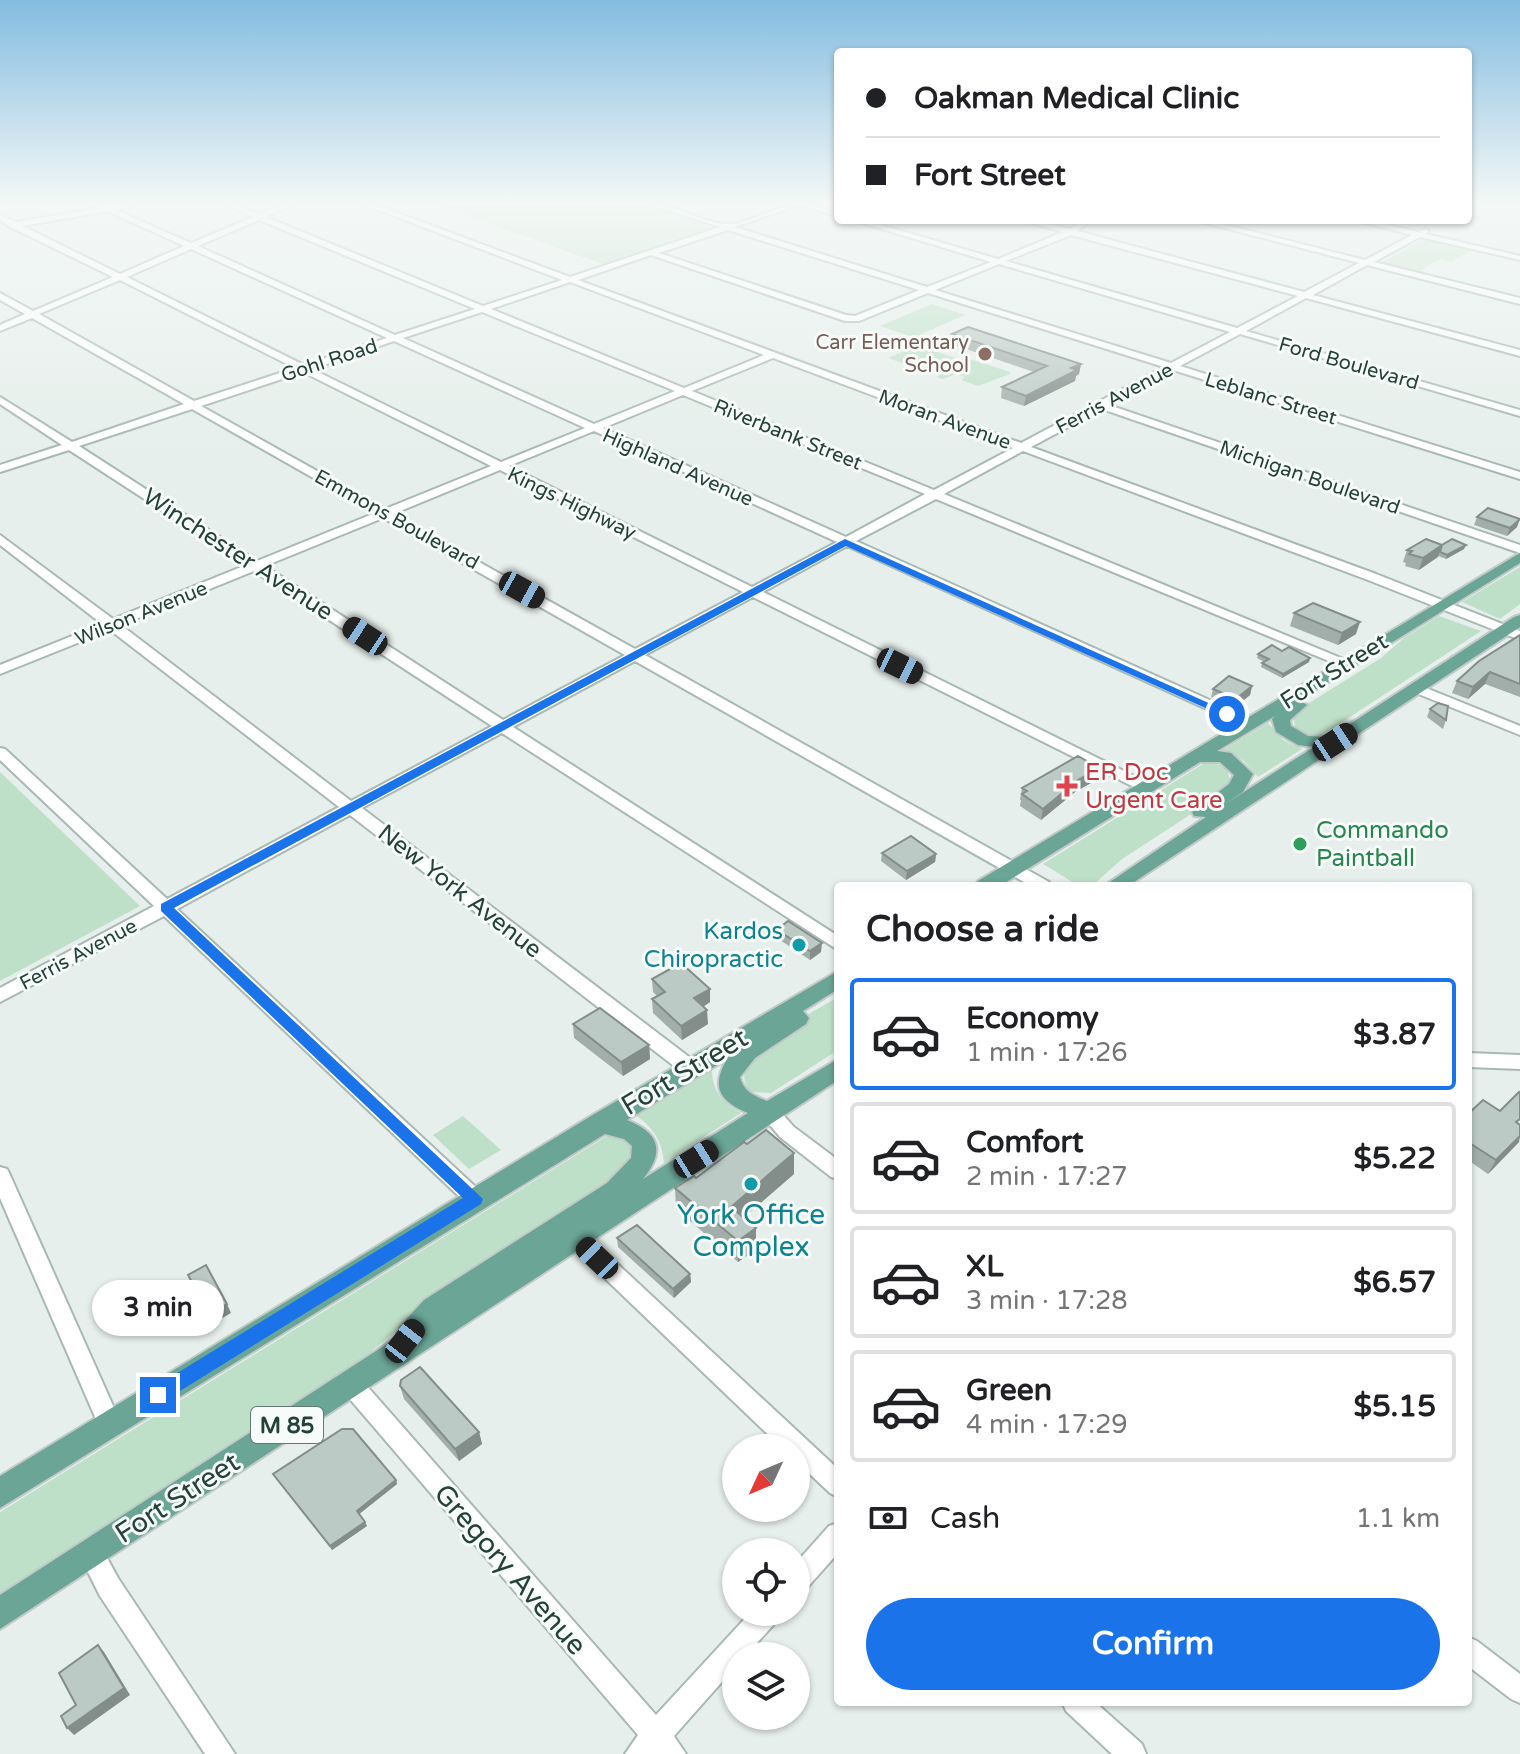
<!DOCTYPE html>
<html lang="en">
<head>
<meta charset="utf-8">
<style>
	:root { --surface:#fff; --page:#f6f6f6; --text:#202124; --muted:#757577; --line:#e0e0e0; --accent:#1a73e8 }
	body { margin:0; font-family:"Varela Round",sans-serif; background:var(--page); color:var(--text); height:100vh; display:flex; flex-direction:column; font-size:30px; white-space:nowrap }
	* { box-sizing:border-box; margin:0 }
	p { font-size:26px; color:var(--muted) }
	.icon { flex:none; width:44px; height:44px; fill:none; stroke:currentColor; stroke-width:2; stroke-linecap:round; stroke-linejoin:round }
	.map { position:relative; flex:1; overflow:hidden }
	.panel { position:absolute; left:834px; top:882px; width:638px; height:824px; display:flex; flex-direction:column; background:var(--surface); border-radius:8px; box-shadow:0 2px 6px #0004 }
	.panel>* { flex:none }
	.banner { position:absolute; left:834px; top:48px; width:638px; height:176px; border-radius:8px; box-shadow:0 2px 6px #0004; display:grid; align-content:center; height:176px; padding:0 32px; background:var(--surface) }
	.needle { width:52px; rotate:226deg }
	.fabs { position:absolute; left:722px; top:1434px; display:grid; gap:16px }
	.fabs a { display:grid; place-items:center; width:88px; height:88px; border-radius:50%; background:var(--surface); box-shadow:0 2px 6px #0004; font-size:40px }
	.end { position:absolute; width:36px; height:36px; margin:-18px; border:10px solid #1a73e8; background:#fff; box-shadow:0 0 0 4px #fff }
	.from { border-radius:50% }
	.bubble { position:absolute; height:56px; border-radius:28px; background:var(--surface); box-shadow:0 2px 6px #0004; font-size:26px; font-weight:800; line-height:56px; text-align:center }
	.car { position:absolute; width:24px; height:48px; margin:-24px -12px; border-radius:10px; box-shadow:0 0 6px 2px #0007; background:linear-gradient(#222 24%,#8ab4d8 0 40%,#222 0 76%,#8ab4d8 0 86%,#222 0) }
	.banner b { display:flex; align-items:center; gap:28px; height:76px; font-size:30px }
	.banner b+b { border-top:2px solid var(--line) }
	.banner i { width:20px; height:20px; background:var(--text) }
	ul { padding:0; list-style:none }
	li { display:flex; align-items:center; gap:24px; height:112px; margin:0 16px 12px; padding:0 16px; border:4px solid var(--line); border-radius:8px }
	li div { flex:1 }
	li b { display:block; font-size:30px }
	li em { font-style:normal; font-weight:800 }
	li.active { border-color:var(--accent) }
	li>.icon { width:72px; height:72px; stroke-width:1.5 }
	h2 { padding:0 32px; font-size:36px; line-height:96px }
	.pay { display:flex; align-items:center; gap:20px; height:88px; padding:0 32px; font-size:30px }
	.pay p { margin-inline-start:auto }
	.primary-button { display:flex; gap:16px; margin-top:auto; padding:16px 32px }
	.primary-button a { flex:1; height:92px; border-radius:48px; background:var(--accent); color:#fff; font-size:32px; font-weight:800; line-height:92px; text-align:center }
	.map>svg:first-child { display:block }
	.green { fill:#bfe0c8 }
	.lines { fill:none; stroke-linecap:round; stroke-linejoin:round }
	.minor-casing { stroke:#a8b8b2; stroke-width:4 }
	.major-casing { stroke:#c2cac8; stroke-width:4 }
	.minor { fill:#fff; fill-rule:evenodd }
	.major { fill:#6aa596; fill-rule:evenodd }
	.wall { fill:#a1aea9 }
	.shaded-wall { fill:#838d89 }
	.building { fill:#bbcac4; stroke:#838d89; stroke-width:2 }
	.route { fill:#1a73e8 }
	.education-dot { fill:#8d6e63; stroke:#f7fbf9; stroke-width:3 }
	.health-dot { fill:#e0444e; stroke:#f7fbf9; stroke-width:3 }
	.leisure-dot { fill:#2e9e5b; stroke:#f7fbf9; stroke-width:3 }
	.culture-dot { fill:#0f9aa8; stroke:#f7fbf9; stroke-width:3 }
	.labels { text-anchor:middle; stroke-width:6; stroke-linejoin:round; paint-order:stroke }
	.far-education-label { font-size:20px; fill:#785e54; stroke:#f7fbf9; text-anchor:end }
	.far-street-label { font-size:20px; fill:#24423a; stroke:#f7fbf9 }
	.shield { fill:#f7fbf9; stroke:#637a73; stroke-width:2 }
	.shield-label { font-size:22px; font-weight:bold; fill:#24423a }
	.street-label { font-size:24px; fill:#24423a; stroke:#f7fbf9 }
	.health-label { font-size:24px; fill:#be3a42; stroke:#f7fbf9; text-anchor:start }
	.leisure-label { font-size:24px; fill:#27864d; stroke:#f7fbf9; text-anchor:start }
	.culture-label { font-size:24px; fill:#0d838f; stroke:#f7fbf9; text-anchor:end }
	.near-street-label { font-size:28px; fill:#24423a; stroke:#f7fbf9 }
	.near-culture-label { font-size:28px; fill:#0d838f; stroke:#f7fbf9 }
</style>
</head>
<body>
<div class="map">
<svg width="1520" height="1754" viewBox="0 0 1520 1754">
	<rect width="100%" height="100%" fill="#e6efeb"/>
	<g class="green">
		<path d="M438,205h204l71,22 -111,37z"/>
		<path d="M1424,239l47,12 -20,11 -11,-3 -21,12 -37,-9z"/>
		<path d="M932,304l33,11 -51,22 -34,-11z"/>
		<path d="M918,345l37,13 -30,13 -37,-13z"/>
		<path d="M970,359l40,13v2l-32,12 -17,-6 4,-3 -9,-3 -13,5 -7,-2z"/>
		<path d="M1520,567v37l-20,15 -38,-17z"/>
		<path d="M1439,616l42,15 -160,105 -13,1 -12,-6 -3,-15 5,-6 83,-52 23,-20z"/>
		<path d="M1268,723l15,17 19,9 -44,28 -15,-17 -20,-10z"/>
		<path d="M1206,762l20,4 5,18 -15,14 -94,61 -28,25 -15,2 -36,-22z"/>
		<path d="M0,772l140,134 -140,75z"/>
		<path d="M838,997v53l-67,43 -20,-1c-33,-35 64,-80 87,-95z"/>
		<path d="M712,1069c0,22 10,33 29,44l-77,50c-2,-22 -10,-34 -27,-47z"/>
		<path d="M463,1116l38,34 -32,19 -36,-34z"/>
		<path d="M607,1136l19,4 5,7 -4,23 -209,143 -56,46 -362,235v-82z"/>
	</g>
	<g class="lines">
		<defs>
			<g id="minor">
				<path d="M96,205h38l-18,5 75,33 62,-26 -27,-12h11l22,9 21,-9h11l-25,12 217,89 79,-26 -197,-75h11l194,72 150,-50 -68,-22c26,0 48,17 74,19 19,2 49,-19 73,-19l-64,22 192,60 64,-25 -139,-42h12l134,39 65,-27 -41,-12h13l35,9 13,-9h9l-15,11 227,61 55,-29 -166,-43h13l159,40 47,-25 -57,-15h14l49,12 7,-3 4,2 -3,3 94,22v4l-100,-23 -46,25 146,36v6l-153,-39 -54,30 207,55v6l-214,-58 -60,33 274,79v6l-280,-82 -60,32 340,106v7l-347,-109 -64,35 411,140v8l-418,-144 -71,38 345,127 144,57v9l-152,-60 -345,-129 -79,43 409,169 -2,3h-10l-405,-167 -80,42 398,179 2,3 -2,3h-10l-397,-180 -84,46 387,192 2,3 -2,3h-10l-387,-193 -108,58 404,227 2,4h-20l-396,-225 -122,66 325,209v14l-336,-217 -140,75 335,255 2,5 -2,5 -7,2 -7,-2 -333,-258 -173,94 305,284 3,6 -3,6 -7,2 -7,-2 -304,-289 -164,86v-14l154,-82 -154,-146v-12l5,1 162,150 172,-92 -229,-177 -110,44v-9l102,-41 -102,-79v-10l113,84 133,-54 -177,-115 -69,22v-7l62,-20 -62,-41v-7l72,45 112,-38 -152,-86 -32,13v-6l25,-11 -25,-14v-7l33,18 80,-34 -103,-50 -10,-7v-5l16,7 84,-14zM107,211l77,35 -64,28 -97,-48zM259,220l216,89 -80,26 -197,-89zM728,230l191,60 -64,26 -9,-1 -187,-62zM1071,235l227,61 -61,32 -231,-67zM191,249l196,89 -83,27 -177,-88zM651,255l194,66h14l69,-28 236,74 -143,76 -443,-163zM999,264l231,68 -59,31 -236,-73zM120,280l175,88 -101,33 -155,-87zM570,282l194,73 -80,33 -193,-79zM482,312l193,79 -81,33 -191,-86zM394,341l191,87 -84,34 -189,-93zM773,358l240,90 -79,42 -242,-99zM303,372l188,94 -106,43 -184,-103zM683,395l242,99 -79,43 -243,-109zM192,409l183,104 -118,48 -178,-115zM594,431l243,111 -85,45 -243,-121zM500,470l243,122 -108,57 -242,-135zM383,518l242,137 -122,65 -238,-154zM254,571l238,155 -141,75 -230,-176z"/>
				<path d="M801,205h13l24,8v4z"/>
				<path d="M1468,205h5l-5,3z"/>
				<path d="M1416,684l104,42v9l-109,-44v-6z"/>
				<path d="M1468,1053l52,2v14l-52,-2z"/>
				<path d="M770,1105l7,3 17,19 44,33v19l-7,-2 -51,-40 -20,-24 3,-5z"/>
				<path d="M0,1167l7,2 3,6 108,242 3,8 -3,8 -8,3 -8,-3 -102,-235z"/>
				<path d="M574,1227l7,3 257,239v28l-8,-4 -34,-32v-13h-14l-215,-206 -3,-6 3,-6z"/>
				<path d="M351,1373l8,4 297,338 95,-103h30l-4,9 -32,35h-9v10l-62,70 12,18h-61l13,-19 -295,-344 -3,-7 3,-7z"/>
				<path d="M838,1523v30l-33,37 -9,3v-30l33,-37z"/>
				<path d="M91,1542l9,3 18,33 117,176h-30l-105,-158 -21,-42 3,-9z"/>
				<path d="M1468,1637l9,4 43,33v29l-9,-4 -43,-33z"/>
				<path d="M1062,1702h33l47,42 4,10h-34l-46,-43z"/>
			</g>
			<g id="major">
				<path d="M1520,553v10l-221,137 8,5 -17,15 1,6 17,10 22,1 184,-120 6,-2v12l-392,259h-24l102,-69 -12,-1 -2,-4 37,-28 5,-9 -14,-13h-20l-200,124h-25l3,-5zM1275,716l-3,3 4,13 22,13 16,2 -95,61 24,-16 10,-18 -22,-21 -14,-2z"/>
				<path d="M838,971v18l-35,22 6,7 -3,6 -51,34 -15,19c3,14 14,19 27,24l71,-42v21l-838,549v-34l396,-257 3,-11 25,-27 183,-117 24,-25 1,-12 -8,-7 -19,-5 -605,374v-32l591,-360zM727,1059c-16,28 -8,42 21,54l-105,66c22,-27 17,-46 -16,-59z"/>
			</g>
		</defs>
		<use href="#minor" class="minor-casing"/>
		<use href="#major" class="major-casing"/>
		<use href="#minor" class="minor"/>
		<use href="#major" class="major"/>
	</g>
	<g class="wall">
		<path d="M952,334l129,30 -2,10 -3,2 -1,5 -51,25 -23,-8 1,-11 32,-15 -83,-28z"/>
		<path d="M1477,517l40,10 -10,9 -33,-11z"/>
		<path d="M1442,545l22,4 -18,10 -8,-3 -19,14 -14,-4 1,-3 -3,-1 4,-12z"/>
		<path d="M1294,613l62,21 -18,11 -48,-19z"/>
		<path d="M1520,635v62l-35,-13 -17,15 -16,-6 5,-12z"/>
		<path d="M1282,651l28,7 -1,4 -27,16 -21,-11 1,-4 2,-1 -7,-4 1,-4z"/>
		<path d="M1252,686l-2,9 -16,13 -23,-11 2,-8z"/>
		<path d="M1430,709l16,11 -3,9 -16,-12z"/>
		<path d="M1099,768l-3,12 -21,12 -34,28 -21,-14 1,-6h-1l2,-12z"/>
		<path d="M882,853l54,1 -1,8 -29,18 -25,-19z"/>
		<path d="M777,930l44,22 -11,8 -33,-22z"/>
		<path d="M652,979l58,10v13l-7,5 5,17 -26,16 -29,-27 -1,-14 5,-3 -4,-4z"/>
		<path d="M573,1024l76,21 1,14 -27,17 -49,-38z"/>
		<path d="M1468,1114l51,28 -31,32 -20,-14z"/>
		<path d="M794,1174l-50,43 12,32 -18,13 -62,-53 -1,-21 21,-10z"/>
		<path d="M617,1238l73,36 1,8 -17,16 -56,-51z"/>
		<path d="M400,1386l79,46 3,12 -23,17 -55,-62z"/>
		<path d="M273,1474l123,6 1,4 -38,30 8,12 -35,24z"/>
	</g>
	<g class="shaded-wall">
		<path d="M1081,364l-2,10 -3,2 -1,5 -51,25 2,-10z"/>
		<path d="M1520,519l-3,8 -10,9 3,-8z"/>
		<path d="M1442,545l-4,12 -19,13 4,-12z"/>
		<path d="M1466,545l-2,4 -18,10 1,-4z"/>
		<path d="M1360,622l-4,12 -18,11 4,-12z"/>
		<path d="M1310,658l-1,4 -27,16 1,-4z"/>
		<path d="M1490,672l-5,12 -17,15 5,-12z"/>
		<path d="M1252,686l-2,9 -16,13 2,-9z"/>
		<path d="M1099,768l-3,12 -21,12 -34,28 2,-11 35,-29z"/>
		<path d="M936,854l-1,8 -29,18 1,-9z"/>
		<path d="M822,943l-1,9 -11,8v-9z"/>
		<path d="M710,989v13l-15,10 -1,-14z"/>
		<path d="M707,1010l1,14 -26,16 -1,-14z"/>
		<path d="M649,1045l1,14 -27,17 -2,-14z"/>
		<path d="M1520,1136l-1,6 -31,32 8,-14z"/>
		<path d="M794,1153v21l-62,54 -1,-21z"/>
		<path d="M756,1228v21l-18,13v-21z"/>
		<path d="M690,1274l1,8 -17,16 -1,-9z"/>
		<path d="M227,1304l4,9 -17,10 -5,-9z"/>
		<path d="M479,1432l3,12 -23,17 -4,-12z"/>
		<path d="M396,1480l1,4 -39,31 -1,-4z"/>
		<path d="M365,1522l2,4 -35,24 -2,-4z"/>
		<path d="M98,1645l6,7 26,43 -56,40 -7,-7z"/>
	</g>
	<g class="building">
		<path d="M968,327l113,37 -10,4 6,2 -51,26 -24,-9 45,-21 -95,-32z"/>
		<path d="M1488,508l32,11 -10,9 -33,-11z"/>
		<path d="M1426,539l16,6 -19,13 -14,-4 3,-3 -5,-1z"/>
		<path d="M1452,539l14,6 -19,10 -7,-3 2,-7z"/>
		<path d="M1313,603l47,19 -18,11 -48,-20z"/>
		<path d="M1520,635v49l-30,-12 -17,15 -16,-6 22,-20z"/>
		<path d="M1272,645l10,6 7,-4 21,11 -27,16 -21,-11 7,-4 -11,-5z"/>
		<path d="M1229,676l23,10 -16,13 -23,-10z"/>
		<path d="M1438,703l10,3 -2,14 -16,-11z"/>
		<path d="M1078,756l21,12 -21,12 -35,29 -21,-15 5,-3 -5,-3z"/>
		<path d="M911,836l25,18 -29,17 -25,-18z"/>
		<path d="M788,921l34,22 -12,8 -33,-21z"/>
		<path d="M681,963l29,26 -16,9 13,12 -26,16 -29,-27 13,-7 -13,-13z"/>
		<path d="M600,1008l49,37 -28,17 -48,-38z"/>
		<path d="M1519,1092l1,1v26l-4,3 4,3v11l-24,24 -28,-18v-28l15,-14 17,11z"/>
		<path d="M766,1130l28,23 -63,54 25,21 -18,13 -63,-53 19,-12 2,2 48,-36 3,2z"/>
		<path d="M637,1225l53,49 -17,15 -56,-51z"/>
		<path d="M206,1265l21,39 -18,10 -21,-39z"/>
		<path d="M420,1367l59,65 -24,17 -55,-63 1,-6z"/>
		<path d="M342,1429h11l43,51 -39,31 8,11 -35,24 -57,-72z"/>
		<path d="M98,1645l26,43 -57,40 -6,-12 15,-11 -17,-32z"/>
	</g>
	<linearGradient id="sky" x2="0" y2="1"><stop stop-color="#84bce0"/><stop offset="0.45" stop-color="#f4f8f6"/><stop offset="1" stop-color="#f4f8f6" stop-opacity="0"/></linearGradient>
	<rect width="1520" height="451" fill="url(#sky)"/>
	<path class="route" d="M845,539l388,175 -10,2 -377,-170 -672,362 309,291 -2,5 -317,197 -6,3 -7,-3 -2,-6 2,-6 312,-191 -302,-287v-7z"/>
	<circle class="education-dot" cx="985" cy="354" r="8"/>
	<path class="health-dot" d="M1063 774h8v8h8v8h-8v8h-8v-8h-8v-8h8z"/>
	<circle class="leisure-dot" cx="1300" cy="844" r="8"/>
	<g class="culture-dot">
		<circle cx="799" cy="945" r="8"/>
		<circle cx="751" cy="1184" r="8"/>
	</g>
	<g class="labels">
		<g class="far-education-label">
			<text x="969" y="349">Carr Elementary<tspan x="969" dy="23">School</tspan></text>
		</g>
		<g class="far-street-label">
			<text transform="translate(329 360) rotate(-18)" y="7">Gohl Road</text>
			<text transform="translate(1349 363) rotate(16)" y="7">Ford Boulevard</text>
			<text transform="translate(1114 398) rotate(-28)" y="7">Ferris Avenue</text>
			<text transform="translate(1271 398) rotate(17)" y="7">Leblanc Street</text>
			<text transform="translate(945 419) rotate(20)" y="7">Moran Avenue</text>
			<text transform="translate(788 434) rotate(22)" y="7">Riverbank Street</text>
			<text transform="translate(678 467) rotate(24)" y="7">Highland Avenue</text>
			<text transform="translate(1310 477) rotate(19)" y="7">Michigan Boulevard</text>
			<text transform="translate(572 503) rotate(26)" y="7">Kings Highway</text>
			<text transform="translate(397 519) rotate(29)" y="7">Emmons Boulevard</text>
			<text transform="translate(141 613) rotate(-22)" y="7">Wilson Avenue</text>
			<text transform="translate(78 954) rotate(-28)" y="7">Ferris Avenue</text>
		</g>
		<rect class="shield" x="251" y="1407" width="72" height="36" rx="6"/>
		<g class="shield-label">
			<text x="287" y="1433">M 85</text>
		</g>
		<g class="street-label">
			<text transform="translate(238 554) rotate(33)" y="8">Winchester Avenue</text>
			<text transform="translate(1334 671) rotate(-32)" y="8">Fort Street</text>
			<text transform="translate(460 891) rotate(38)" y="8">New York Avenue</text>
		</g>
		<g class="health-label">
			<text x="1085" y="780">ER Doc<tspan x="1085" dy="28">Urgent Care</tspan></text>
		</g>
		<g class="leisure-label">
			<text x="1316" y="838">Commando<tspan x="1316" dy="28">Paintball</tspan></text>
		</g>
		<g class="culture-label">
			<text x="783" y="939">Kardos<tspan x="783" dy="28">Chiropractic</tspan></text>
		</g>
		<g class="near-street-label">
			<text transform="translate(684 1071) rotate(-31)" y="10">Fort Street</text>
			<text transform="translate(177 1497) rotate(-33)" y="10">Fort Street</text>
			<text transform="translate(511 1569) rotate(49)" y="10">Gregory Avenue</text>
		</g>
		<g class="near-culture-label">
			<text x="751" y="1224">York Office<tspan x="751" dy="32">Complex</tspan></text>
		</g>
	</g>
</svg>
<div class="fabs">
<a><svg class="needle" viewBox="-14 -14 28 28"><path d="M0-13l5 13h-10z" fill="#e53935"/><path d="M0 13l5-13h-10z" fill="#757577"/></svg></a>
<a><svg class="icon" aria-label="locate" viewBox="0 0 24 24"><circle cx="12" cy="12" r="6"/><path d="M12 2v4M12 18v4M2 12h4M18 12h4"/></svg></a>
<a><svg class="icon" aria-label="layers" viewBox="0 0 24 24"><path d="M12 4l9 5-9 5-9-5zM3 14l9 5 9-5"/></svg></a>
</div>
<i class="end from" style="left:1227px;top:714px"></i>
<i class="end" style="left:158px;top:1395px"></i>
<div class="bubble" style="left:92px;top:1280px;width:132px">3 min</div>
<i class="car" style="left:522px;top:590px;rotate:119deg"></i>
<i class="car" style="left:365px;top:636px;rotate:303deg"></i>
<i class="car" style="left:900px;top:666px;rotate:116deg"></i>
<i class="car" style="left:1335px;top:742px;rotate:57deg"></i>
<i class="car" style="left:696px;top:1159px;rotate:58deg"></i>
<i class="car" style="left:597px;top:1258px;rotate:314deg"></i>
<i class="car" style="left:405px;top:1341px;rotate:38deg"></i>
<div class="banner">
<b><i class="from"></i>Oakman Medical Clinic</b>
<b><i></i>Fort Street</b>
</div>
<section class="panel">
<h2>Choose a ride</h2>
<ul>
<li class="active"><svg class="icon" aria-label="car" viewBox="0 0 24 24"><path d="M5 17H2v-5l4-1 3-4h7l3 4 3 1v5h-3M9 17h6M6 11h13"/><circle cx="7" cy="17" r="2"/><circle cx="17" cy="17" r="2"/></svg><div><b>Economy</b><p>1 min · 17:26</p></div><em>$3.87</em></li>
<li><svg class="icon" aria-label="car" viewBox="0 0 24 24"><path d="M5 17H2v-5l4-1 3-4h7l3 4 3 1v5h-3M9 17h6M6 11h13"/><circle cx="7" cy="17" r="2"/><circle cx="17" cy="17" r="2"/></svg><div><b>Comfort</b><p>2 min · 17:27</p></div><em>$5.22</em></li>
<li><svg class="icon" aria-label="car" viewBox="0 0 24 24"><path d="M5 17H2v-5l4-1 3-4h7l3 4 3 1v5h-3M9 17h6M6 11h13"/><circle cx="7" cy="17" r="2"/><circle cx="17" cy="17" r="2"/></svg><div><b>XL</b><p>3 min · 17:28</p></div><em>$6.57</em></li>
<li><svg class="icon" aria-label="car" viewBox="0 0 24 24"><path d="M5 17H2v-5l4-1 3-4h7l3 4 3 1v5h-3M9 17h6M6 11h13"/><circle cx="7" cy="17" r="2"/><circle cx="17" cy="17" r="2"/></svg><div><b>Green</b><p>4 min · 17:29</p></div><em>$5.15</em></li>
</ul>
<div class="pay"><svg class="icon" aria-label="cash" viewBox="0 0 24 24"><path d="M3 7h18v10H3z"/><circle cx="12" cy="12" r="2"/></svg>Cash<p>1.1 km</p></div>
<div class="primary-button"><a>Confirm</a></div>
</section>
</div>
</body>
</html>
